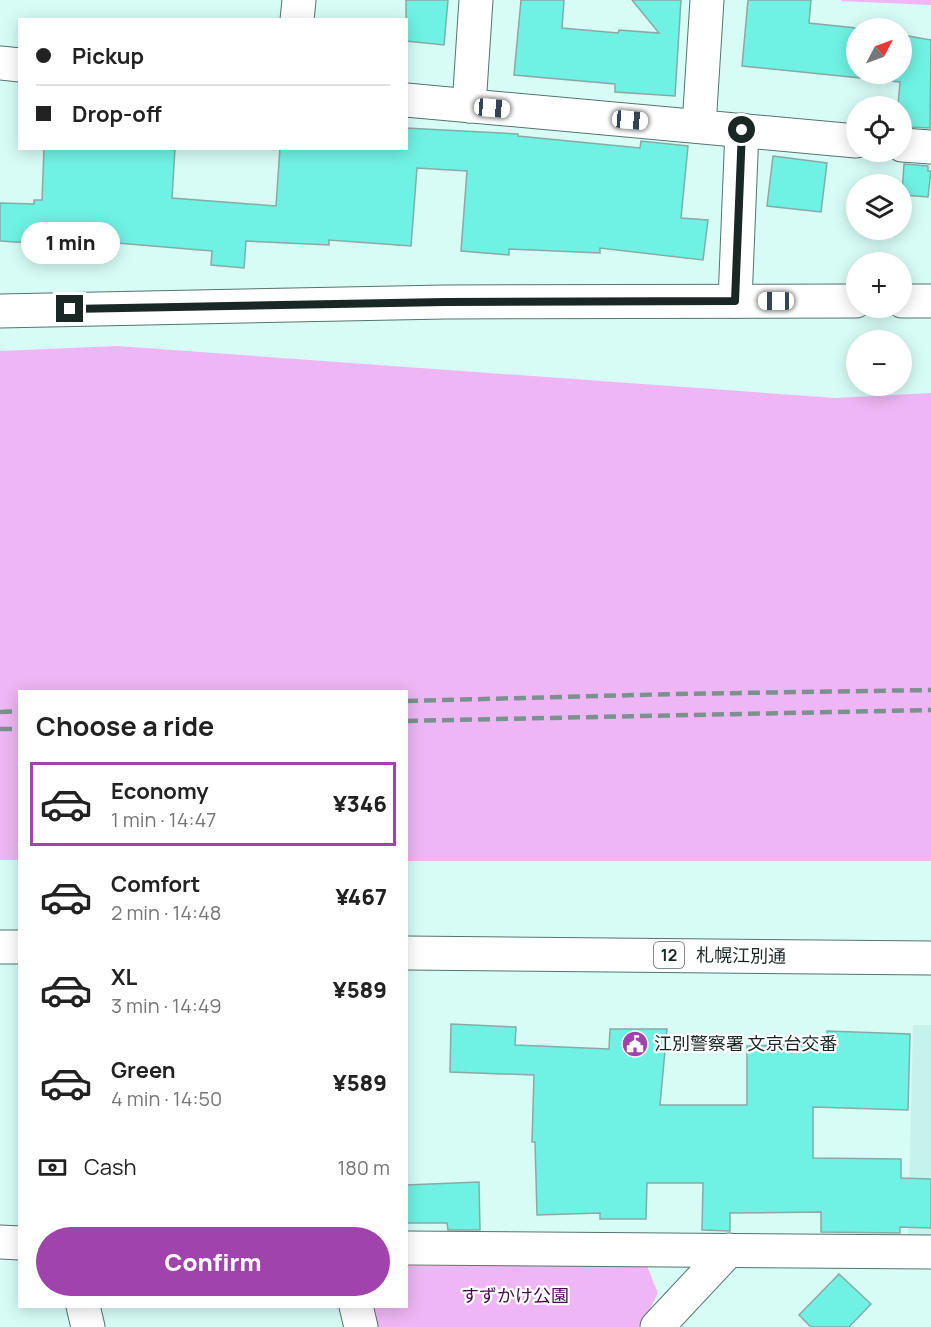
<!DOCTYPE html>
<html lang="en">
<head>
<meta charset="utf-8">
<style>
	:root { --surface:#fff; --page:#f2f2f2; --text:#222; --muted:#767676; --line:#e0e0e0; --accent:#a143ac }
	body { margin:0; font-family:Manrope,"Noto Sans JP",sans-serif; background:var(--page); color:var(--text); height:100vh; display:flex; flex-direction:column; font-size:22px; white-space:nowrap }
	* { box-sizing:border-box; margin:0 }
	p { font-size:20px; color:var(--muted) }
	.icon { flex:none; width:33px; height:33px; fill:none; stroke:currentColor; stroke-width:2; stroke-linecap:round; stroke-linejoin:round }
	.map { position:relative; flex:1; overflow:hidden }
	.sheet { position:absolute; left:18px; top:690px; width:390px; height:618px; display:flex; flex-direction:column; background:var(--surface); border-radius:0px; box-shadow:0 3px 15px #0003 }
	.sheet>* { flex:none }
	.guide { position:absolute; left:18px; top:18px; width:390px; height:132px; border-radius:0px; box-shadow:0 3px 15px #0003; display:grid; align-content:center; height:132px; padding:0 18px; background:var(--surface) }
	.needle { width:39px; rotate:49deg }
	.fabs { position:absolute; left:846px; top:18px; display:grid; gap:12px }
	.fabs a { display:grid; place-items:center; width:66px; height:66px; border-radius:50%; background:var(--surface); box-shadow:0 3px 15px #0003; font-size:30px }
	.end { position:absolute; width:27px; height:27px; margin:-14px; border:8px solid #192725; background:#fff; box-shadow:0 0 0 3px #fff }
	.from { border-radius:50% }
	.bubble { position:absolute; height:42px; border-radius:21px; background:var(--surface); box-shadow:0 3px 15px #0003; font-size:20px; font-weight:800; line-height:42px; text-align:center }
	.car { position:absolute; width:18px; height:36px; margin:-18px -9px; border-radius:8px; box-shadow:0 0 4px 2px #0007; background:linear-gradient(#fff 24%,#345 0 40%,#fff 0 76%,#345 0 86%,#fff 0) }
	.guide b { display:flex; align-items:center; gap:21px; height:57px; font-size:22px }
	.guide b+b { border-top:2px solid var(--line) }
	.guide i { width:15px; height:15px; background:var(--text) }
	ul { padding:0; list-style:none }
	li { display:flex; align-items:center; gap:18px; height:84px; margin:0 12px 9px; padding:0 6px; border:3px solid transparent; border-radius:0px }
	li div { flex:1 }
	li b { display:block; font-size:22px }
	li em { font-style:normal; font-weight:800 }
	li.current { border-color:var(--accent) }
	li>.icon { width:54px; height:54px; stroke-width:1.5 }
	h2 { padding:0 18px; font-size:27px; line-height:72px }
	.pay { display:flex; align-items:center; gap:15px; height:66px; padding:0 18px; font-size:22px }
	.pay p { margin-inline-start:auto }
	.primary-button { display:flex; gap:12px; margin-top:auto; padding:12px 18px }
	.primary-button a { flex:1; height:69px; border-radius:36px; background:var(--accent); color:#fff; font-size:24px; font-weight:800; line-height:69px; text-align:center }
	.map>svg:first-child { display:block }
	.built { fill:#c4f3ec }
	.green { fill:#eeb6f4 }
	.building { fill:#6ff2e3; stroke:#88aaa5; stroke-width:1.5 }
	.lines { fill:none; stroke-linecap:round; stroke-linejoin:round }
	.minor-casing { stroke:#53746f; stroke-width:35 }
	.highway-casing { stroke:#53746f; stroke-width:35 }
	.minor { stroke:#fff; stroke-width:33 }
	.highway { stroke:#fff; stroke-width:33 }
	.rail { stroke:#79928e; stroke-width:4.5; stroke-dasharray:12 6; stroke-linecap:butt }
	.route { stroke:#192725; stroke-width:8 }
	.labels { text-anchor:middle; stroke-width:4.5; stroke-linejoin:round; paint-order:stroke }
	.shield { fill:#fff; stroke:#5e6866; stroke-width:1.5 }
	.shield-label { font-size:16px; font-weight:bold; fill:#192725 }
	.street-label { font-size:18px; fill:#192725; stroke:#fff }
	.poi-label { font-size:18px; fill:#192725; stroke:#fff; text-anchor:start }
	.park-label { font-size:18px; fill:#450c4c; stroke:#fff }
</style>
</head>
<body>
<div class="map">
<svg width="931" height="1327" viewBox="0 0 931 1327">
	<rect width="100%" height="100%" fill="#d7fcf6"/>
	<path class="built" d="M913,1025h18v210h-23z"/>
	<g class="green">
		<path d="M841,0h90v5l-90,-4z"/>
		<path d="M117,346l719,52 95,-5v468h-524l-1,-169h-386l-1,168h-19v-509z"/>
		<path d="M407,1266h240l11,27 -14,28 -6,6h-260l-6,-20 34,-1z"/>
	</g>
	<g class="building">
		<path d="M406,0h42l-4,45 -38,-4z"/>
		<path d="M521,0h43l-2,28 56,5 1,-3 40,3 -27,-33h49l-6,96 -60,-4v-8l-101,-9z"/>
		<path d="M748,0h63l-2,23 47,5v46h46v-39l29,5 -1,88 -22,-1v-4h-6v-17h-4l2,-24 -158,-16z"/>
		<path d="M406,128l112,6v2l122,12 1,-7 47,5 -7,72 27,2 -5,40 -103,-12v5l-91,-4v6l-48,-4 6,-80 -50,-3 -6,78 -82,-6v5l-83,-4 -2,27 -33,-3 1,-14 -119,-10v6l-93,-6v-38l34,1v-4h8l2,-52h131l-3,50 104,8 4,-58h126z"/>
		<path d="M773,156l54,7 -6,49 -54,-6z"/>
		<path d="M904,164l24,2v5h3l-3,26 -26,-2z"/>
		<path d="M451,1024l65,3 -1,18 94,4 1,-20h57l-7,76h87v-59l80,-2v-13l83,3 -2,76 -95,-3v51l88,1v19l30,1v49l-31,-1v6l-79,-1v-20l-91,1v18l-28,-1 1,-47h-56l-1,36h-46v-6l-63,2 -2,-73h-3l2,-67 -84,-3z"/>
		<path d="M479,1182l1,48h-32l-1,-7h-41v-38z"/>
		<path d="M839,1274l32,30 -22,23h-38l-12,-12z"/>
	</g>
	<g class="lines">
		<defs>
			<g id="minor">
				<path d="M297,20l2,-20"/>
				<path d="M0,63l20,2"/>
				<path d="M406,100l450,41"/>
				<path d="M469,106l7,-106"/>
				<path d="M699,126l8,-126"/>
				<path d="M902,145l29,2"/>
				<path d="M735,301l7,-171"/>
				<path d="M902,301h29"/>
				<path d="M0,311l445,-9 411,-1"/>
				<path d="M0,1242l20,1"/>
				<path d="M406,1248l525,4"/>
				<path d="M83,1306l5,21"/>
				<path d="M356,1306l5,21"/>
				<path d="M657,1327l72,-77"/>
			</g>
			<g id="highway">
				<path d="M0,947h20"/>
				<path d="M406,953l525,5"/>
			</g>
		</defs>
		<use href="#minor" class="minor-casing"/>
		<use href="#highway" class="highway-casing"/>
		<use href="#minor" class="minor"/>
		<use href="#highway" class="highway"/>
		<g class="rail">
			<path d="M406,701l270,-7 255,-4"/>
			<path d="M0,712l20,-1"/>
			<path d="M406,721l525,-11"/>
			<path d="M0,729h20"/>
		</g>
	</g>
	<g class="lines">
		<path class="route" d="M70,309l375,-7 290,-1 7,-171"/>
	</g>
	<defs>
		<symbol id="civic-disc" viewBox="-11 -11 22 22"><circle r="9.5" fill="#a143ac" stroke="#fff"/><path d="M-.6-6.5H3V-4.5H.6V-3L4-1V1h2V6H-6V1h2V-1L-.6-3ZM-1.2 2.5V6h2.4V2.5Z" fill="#fff"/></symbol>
	</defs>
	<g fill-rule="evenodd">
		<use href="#civic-disc" x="620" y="1029" width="30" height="30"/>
	</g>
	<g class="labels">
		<rect class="shield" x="654" y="942" width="30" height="26" rx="4.5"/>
		<g class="shield-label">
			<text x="669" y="961">12</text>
		</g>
		<g class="street-label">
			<text transform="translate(741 956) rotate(1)" y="6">札幌江別通</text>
		</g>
		<g class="poi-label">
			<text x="654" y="1050">江別警察署 文京台交番</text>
		</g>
		<g class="park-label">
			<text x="515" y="1302">すずかけ公園</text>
		</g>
	</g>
</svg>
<div class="fabs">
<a><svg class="needle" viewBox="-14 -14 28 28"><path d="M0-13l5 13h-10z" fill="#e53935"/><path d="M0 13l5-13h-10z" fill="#767676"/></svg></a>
<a><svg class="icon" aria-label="locate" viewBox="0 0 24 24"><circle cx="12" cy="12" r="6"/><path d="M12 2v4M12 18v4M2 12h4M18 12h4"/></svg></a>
<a><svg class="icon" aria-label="layers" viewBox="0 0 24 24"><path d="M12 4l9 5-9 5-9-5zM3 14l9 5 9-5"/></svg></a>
<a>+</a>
<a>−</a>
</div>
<i class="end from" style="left:742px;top:130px"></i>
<i class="end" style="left:70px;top:309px"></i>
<div class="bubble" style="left:21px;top:222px;width:99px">1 min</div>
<i class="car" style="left:492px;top:108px;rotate:95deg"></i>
<i class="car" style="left:630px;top:120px;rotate:95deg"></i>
<i class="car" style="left:776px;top:301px;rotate:270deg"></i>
<div class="guide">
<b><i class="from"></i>Pickup</b>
<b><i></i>Drop-off</b>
</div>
<section class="sheet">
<h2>Choose a ride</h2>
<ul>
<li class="current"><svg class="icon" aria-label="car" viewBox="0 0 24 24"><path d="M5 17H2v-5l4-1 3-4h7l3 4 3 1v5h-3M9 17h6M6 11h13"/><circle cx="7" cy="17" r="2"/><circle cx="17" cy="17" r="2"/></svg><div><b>Economy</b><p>1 min · 14:47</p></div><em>¥346</em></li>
<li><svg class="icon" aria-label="car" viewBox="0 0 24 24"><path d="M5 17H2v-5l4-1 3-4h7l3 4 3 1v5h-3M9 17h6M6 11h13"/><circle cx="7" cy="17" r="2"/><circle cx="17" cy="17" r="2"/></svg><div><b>Comfort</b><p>2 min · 14:48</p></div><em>¥467</em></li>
<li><svg class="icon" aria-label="car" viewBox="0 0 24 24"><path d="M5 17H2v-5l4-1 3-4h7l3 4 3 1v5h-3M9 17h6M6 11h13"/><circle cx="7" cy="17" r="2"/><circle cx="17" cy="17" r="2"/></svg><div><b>XL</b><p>3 min · 14:49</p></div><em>¥589</em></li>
<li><svg class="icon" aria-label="car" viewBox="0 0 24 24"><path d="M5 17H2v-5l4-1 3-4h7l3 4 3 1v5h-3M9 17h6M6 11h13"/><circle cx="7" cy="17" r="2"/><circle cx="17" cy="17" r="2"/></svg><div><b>Green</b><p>4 min · 14:50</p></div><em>¥589</em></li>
</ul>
<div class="pay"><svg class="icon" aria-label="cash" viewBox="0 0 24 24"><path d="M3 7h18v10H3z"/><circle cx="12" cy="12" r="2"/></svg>Cash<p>180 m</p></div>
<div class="primary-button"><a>Confirm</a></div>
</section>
</div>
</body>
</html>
